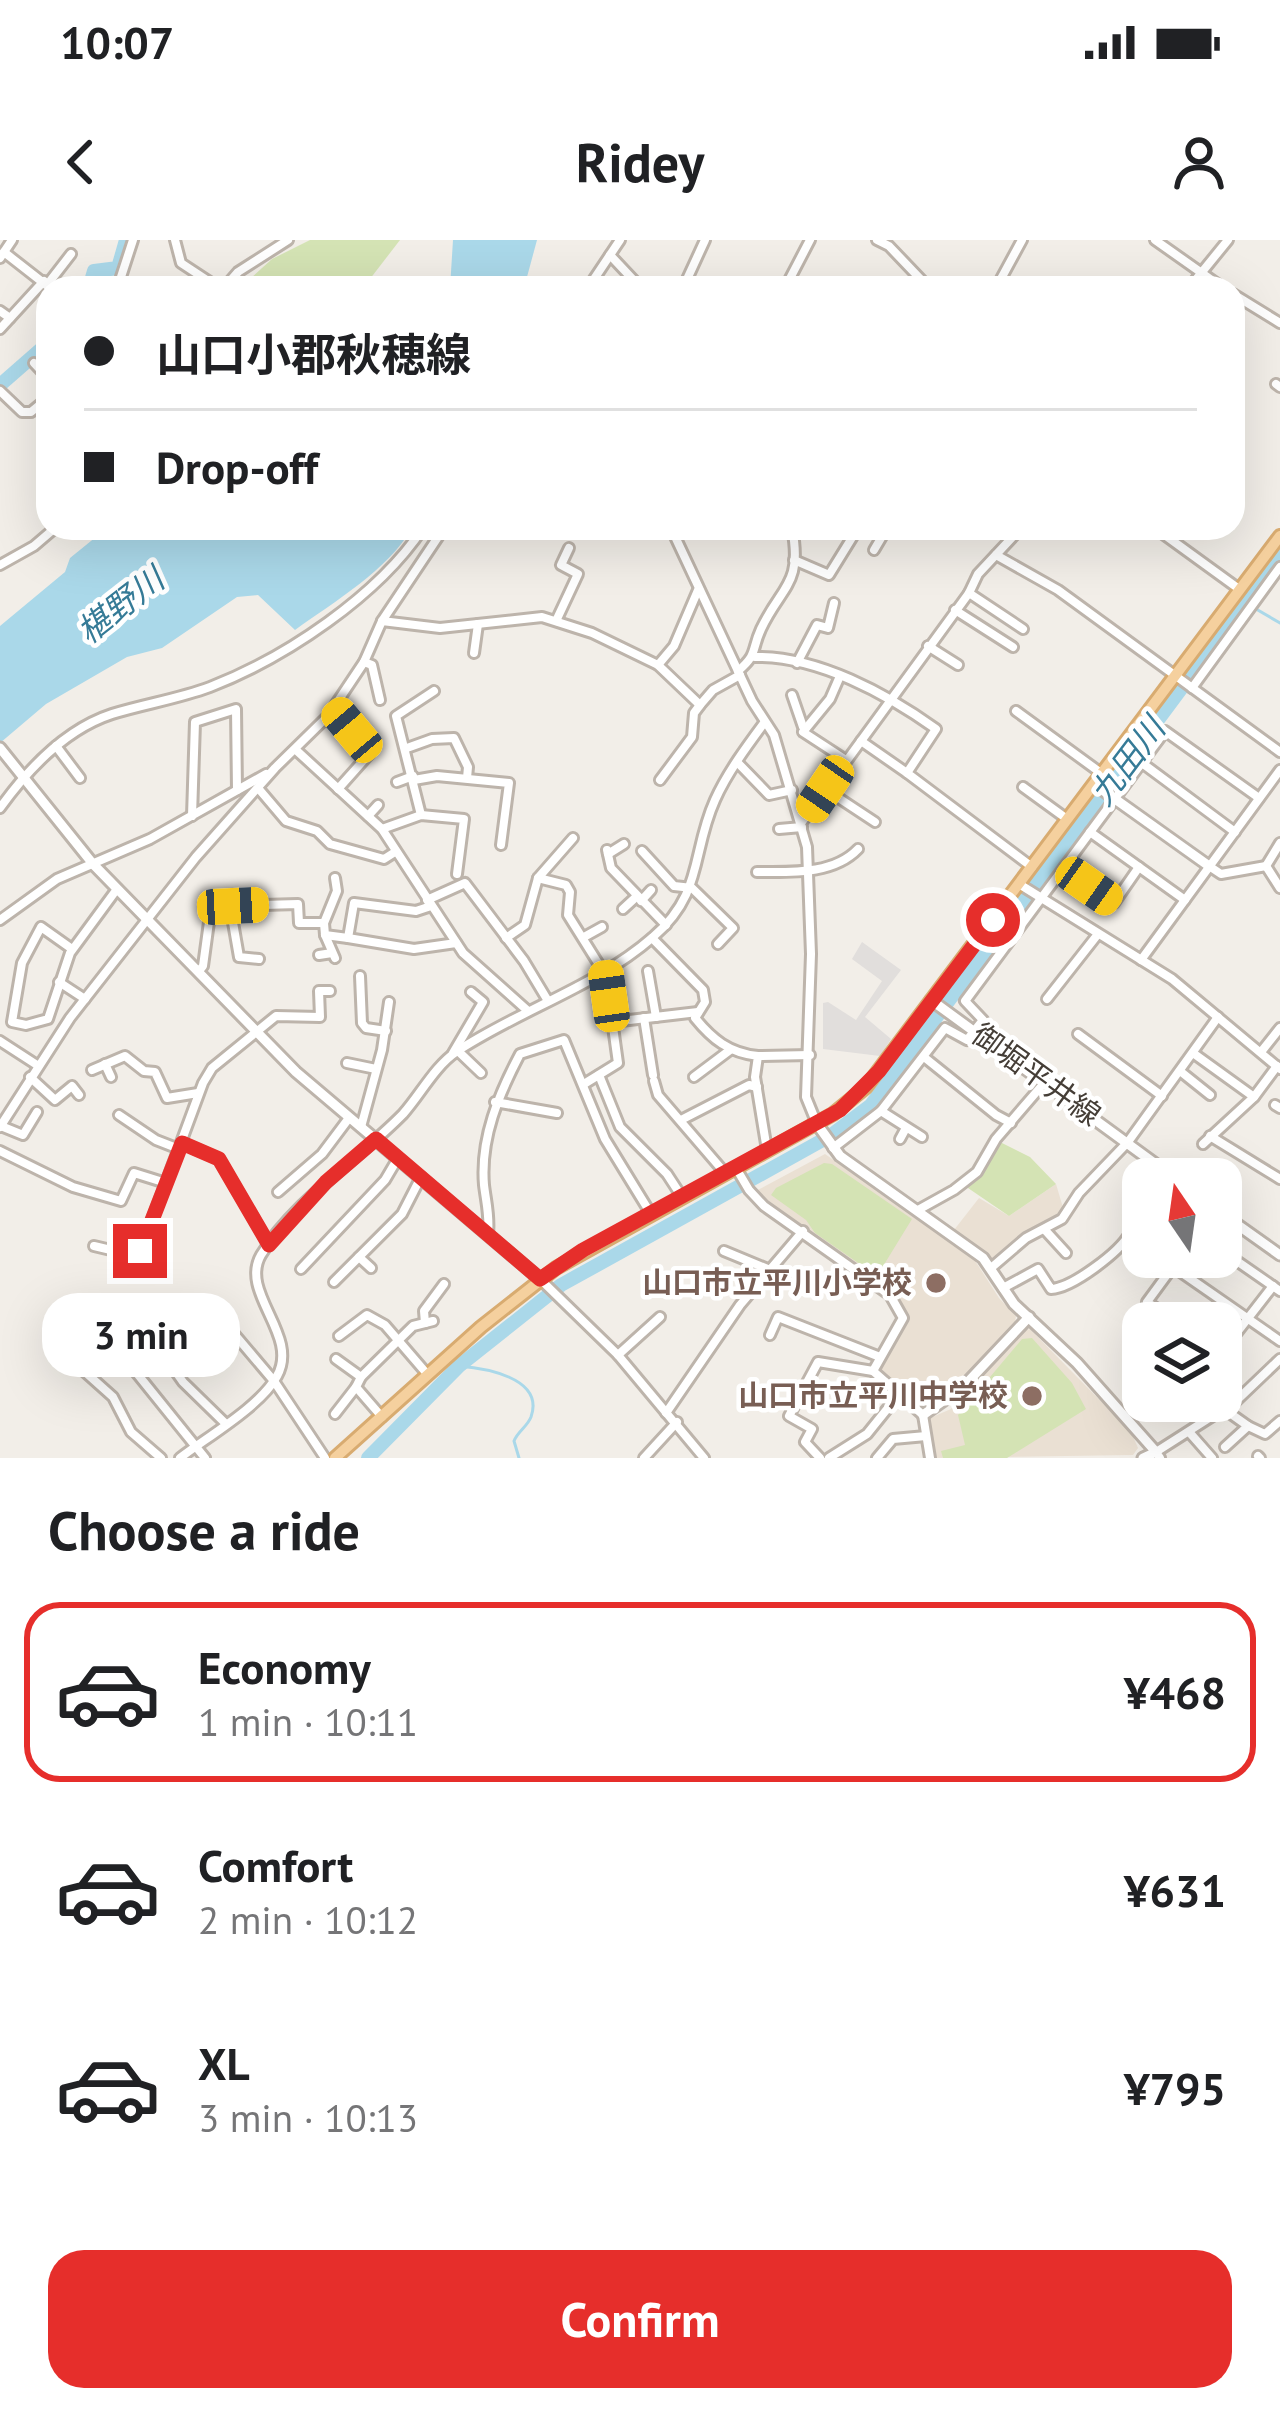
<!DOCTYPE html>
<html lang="en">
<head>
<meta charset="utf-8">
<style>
	:root { --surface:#fff; --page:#f2f2f2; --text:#202124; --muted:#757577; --line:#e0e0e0; --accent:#e62e2b }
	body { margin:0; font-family:"PT Sans","Noto Sans JP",sans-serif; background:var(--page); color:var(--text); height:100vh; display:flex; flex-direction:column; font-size:45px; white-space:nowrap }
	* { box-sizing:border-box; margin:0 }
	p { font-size:39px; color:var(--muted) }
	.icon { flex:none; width:66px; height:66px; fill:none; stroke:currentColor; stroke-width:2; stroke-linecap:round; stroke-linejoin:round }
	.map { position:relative; height:1218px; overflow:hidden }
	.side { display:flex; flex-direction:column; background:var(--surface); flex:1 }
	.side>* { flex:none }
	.banner { position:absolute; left:36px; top:36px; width:1209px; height:264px; border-radius:36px; box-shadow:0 12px 48px #0002; display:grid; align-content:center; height:264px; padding:0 48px; background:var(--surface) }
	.needle { width:78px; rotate:347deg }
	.buttons { position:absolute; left:1122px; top:918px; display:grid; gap:24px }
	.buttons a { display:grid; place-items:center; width:120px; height:120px; border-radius:24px; background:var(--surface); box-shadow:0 12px 48px #0002; font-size:60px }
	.end { position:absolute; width:54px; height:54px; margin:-27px; border:15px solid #e62e2b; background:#fff; box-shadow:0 0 0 6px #fff }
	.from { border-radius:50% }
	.bubble { position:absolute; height:84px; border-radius:36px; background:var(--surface); box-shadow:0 12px 48px #0002; font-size:39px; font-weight:700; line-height:84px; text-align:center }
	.car { position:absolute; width:36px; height:72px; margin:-36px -18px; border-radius:15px; box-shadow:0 0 9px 3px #0007; background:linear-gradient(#f5c518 24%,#345 0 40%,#f5c518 0 76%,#345 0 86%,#f5c518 0) }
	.banner b { display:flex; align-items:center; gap:42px; height:114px; font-size:45px }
	.banner b+b { border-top:3px solid var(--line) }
	.banner i { width:30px; height:30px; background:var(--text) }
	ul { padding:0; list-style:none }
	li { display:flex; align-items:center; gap:36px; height:180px; margin:0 24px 18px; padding:0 24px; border:6px solid transparent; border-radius:36px }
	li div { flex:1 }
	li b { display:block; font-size:45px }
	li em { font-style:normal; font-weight:700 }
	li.selected { border-color:var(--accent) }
	li>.icon { width:108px; height:108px; stroke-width:1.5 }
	h2 { padding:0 48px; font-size:54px; line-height:144px }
	.action { display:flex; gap:24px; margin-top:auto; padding:24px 48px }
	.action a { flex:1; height:138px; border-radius:36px; background:var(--accent); color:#fff; font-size:48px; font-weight:700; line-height:138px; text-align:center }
	.status { display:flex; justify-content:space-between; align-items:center; height:84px; padding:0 60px; background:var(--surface); direction:ltr }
	.status svg { height:33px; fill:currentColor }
	header { display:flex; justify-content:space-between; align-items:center; height:156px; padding:0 48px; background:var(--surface); font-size:54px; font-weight:700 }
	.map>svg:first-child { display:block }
	.education { fill:#eae0d3 }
	.green { fill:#d4e3b4 }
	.parking { fill:#e1dedc }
	.water { fill:#aad8e9 }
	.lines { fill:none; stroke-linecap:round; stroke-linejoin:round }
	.stream { stroke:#aad8e9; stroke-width:3 }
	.river { stroke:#aad8e9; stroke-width:14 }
	.minor-casing { stroke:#bdb4ab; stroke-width:14 }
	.tertiary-casing { stroke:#bdb4ab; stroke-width:15 }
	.primary-casing { stroke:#d8ab70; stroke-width:16 }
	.minor { stroke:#fff; stroke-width:8 }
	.tertiary { stroke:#fff; stroke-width:9 }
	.primary { stroke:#f5d09e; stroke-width:10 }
	.route { stroke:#e62e2b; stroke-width:15 }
	.education-dot { fill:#8d6e63; stroke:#fff; stroke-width:4.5 }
	.labels { text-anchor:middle; stroke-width:9; stroke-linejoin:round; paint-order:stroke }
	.street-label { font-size:30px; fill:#453e37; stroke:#fff }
	.education-label { font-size:30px; font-weight:bold; fill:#785e54; stroke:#fff; text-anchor:end }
	.water-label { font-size:33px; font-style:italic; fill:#367b97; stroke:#fff }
</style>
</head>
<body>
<div class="status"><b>10:07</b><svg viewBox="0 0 49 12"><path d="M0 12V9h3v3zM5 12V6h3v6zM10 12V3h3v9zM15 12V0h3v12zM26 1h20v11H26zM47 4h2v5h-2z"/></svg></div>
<header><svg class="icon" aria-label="back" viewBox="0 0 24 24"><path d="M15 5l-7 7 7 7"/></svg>Ridey<svg class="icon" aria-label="person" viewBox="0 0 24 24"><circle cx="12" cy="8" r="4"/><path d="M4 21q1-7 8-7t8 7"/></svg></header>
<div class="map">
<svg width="1280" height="1218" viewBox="0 0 1280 1218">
	<rect width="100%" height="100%" fill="#f2eee8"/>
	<g class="education">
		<path d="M825,914l149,105 25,39 17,18 -1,6 -55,62 -33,22 -46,-34 -2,-8 30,-49 -15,-23 -140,-100z"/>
		<path d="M1056,944l8,27 -4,7 -66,44 -6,-8 -34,-24 25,-32 30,18z"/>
		<path d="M1030,1089l101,103 7,16 -5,7 -199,3 -6,-31 2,-9 21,-9 73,-79z"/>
	</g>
	<g class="green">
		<path d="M310,0h90l-37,48h-123l32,-29z"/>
		<path d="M998,901l32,16 26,27 -47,32 -41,-28c3,-16 23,-30 30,-47z"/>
		<path d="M824,923l8,1 80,55 -35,57 -62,-43 -9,-13 -35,-25 5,-7z"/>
		<path d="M1032,1098l40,45 14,26 -79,49h-64l-2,-7 24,-6 -7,-30 64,-76z"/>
	</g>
	<path class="parking" d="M862,702l39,28 -36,47 26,22 -11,17 -57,-7v-46l5,-1 28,18 26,-39 -30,-22z"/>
	<g class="water">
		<path d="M453,0h84l-13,48h-74z"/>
		<path d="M107,288h305c-25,43 -77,73 -117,102l-37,-35 -21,2 -75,51 -35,9 -81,47 -46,39v-117l65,-54 5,-14z"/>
	</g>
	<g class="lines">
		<g class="stream">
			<path d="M1256,369l24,14"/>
			<path d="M459,1126c24,2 86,11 72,51 -4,10 -13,14 -17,24l5,17"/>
		</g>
		<g class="river">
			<path d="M89,48l5,-17 24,-3 8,-28"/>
			<path d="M0,145l48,-42"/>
			<path d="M368,1218l91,-92 102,-81 269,-149 41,-31 409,-549"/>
		</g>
		<defs>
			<g id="minor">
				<path d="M133,0l-13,40 21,8"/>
				<path d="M175,0l6,23 38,25"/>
				<path d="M877,0l12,6 40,42"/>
				<path d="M1155,0l68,48"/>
				<path d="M4,12l46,36"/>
				<path d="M610,15l31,33"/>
				<path d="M0,18l12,-18"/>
				<path d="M47,45l24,-31"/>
				<path d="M224,48l14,-16 50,-32"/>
				<path d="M588,48l32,-48"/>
				<path d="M683,48l22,-48"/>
				<path d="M785,48l25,-48"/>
				<path d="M996,48l26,-48"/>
				<path d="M1189,48l39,-48"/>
				<path d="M1233,54l47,29"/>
				<path d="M0,71l10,7"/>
				<path d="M0,89l44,-48"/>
				<path d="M34,123l14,15"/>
				<path d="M1276,144l4,3"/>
				<path d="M0,151l22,21h9l17,-14"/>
				<path d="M576,288v1"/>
				<path d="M671,288l81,173 22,34 33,112 4,107 -5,143 11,27"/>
				<path d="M1155,288l84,61"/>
				<path d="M874,310l13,-22"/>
				<path d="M996,315l62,35 222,162"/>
				<path d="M794,320l35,15 29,-47"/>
				<path d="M0,325l34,-19 21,-18"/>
				<path d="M969,353l54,36"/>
				<path d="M955,370l58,37"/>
				<path d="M382,381l58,7 102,-11 50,16 66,32 16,-19 24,-56"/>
				<path d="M556,381l22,-47 -17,-9 8,-17"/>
				<path d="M928,406l30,19"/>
				<path d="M474,413l4,-29"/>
				<path d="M755,417c63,-1 132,37 181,72l-29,44 125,94"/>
				<path d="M364,422l8,3 8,35"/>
				<path d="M797,423l20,-38 11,3 6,-25"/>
				<path d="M658,425l42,40"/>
				<path d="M738,431c20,-17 13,-20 23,-42 20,-43 42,-44 31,-101"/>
				<path d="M840,436l-10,23 -27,33 43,28"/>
				<path d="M1192,448l88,-121"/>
				<path d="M792,455l11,32"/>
				<path d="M334,468l37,44 -33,37"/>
				<path d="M1016,471l85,62"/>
				<path d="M861,501l46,32"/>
				<path d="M56,506l24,32"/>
				<path d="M407,508l25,-9 22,-1 14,29 -1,11"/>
				<path d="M296,510l86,79 81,124 65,58"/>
				<path d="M738,523l31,32 23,-5"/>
				<path d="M1142,523l93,69"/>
				<path d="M414,540l23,-4 72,7 -8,62"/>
				<path d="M660,540l32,-43 2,-24 6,-8 13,-15 27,-15"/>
				<path d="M397,542l16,-6"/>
				<path d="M1023,547l44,32"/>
				<path d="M258,548l28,33 31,10 13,13 54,15 11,-7"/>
				<path d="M825,549l50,33"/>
				<path d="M0,568c28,-39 66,-79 112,-94 32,-10 66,-15 98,-27 75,-29 168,-91 213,-159"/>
				<path d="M421,575l-25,-99 38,-25"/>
				<path d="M192,576l3,-94 41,-13 1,81"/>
				<path d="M368,576l10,-11"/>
				<path d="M802,582l167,-229 9,-19 43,-46"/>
				<path d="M382,589l39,-14 43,4 -7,55"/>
				<path d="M779,589l23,-2"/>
				<path d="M1090,592l95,68"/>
				<path d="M573,598l-35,40 28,7 4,7 -2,23 35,56"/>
				<path d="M607,610l4,18 55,57"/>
				<path d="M642,611l32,35 18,2 41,40 -15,16"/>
				<path d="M608,614l16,-10"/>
				<path d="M1209,626l12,8 45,-8"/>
				<path d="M1266,626l14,-23"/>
				<path d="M1266,626l14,22"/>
				<path d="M1064,628l50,35 25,-36"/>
				<path d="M757,632c34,0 76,3 101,-23"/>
				<path d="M1019,644l153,95 108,90"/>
				<path d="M427,660l38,-17 59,78 24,40"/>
				<path d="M641,661l10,-11"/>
				<path d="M431,666l-15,5 -62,-8 -6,35 66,11 42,-6"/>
				<path d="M623,669l13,-12"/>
				<path d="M231,671l2,-5 65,-2 1,19h25l1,12 23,3"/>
				<path d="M0,680l57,-41 93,-40 116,-65"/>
				<path d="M324,683l13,-32 -2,-13"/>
				<path d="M325,695l10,23"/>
				<path d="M584,697l18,-10"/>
				<path d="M506,698l19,-13 13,-47"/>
				<path d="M652,698l51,52 2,12 -10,16c17,21 34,35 63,38l-3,21 12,73"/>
				<path d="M72,709l-31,-22 -19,36 -10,59 14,3 22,-6 22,-66 47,-64"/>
				<path d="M319,715l13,-2"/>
				<path d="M1141,720l139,-190"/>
				<path d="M199,731l4,-5 6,-44 8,-8 14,-3 8,46 20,2"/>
				<path d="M648,731l8,46"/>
				<path d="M360,736l2,47 4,5 20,3"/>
				<path d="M59,742l26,17"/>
				<path d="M1047,759l51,-65"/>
				<path d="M644,778l9,57"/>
				<path d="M612,782l86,-10"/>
				<path d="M1078,794l84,62"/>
				<path d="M0,801l37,24"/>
				<path d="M458,811l23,22"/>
				<path d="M1261,812l19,-24"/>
				<path d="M453,813l30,-51 -12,-10"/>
				<path d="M1193,813l61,44"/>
				<path d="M758,816l52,-1"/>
				<path d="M924,817l72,58 15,8"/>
				<path d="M347,823l29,6"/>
				<path d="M105,824l6,13"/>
				<path d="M92,830l33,-14 19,15 11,1 12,26 31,-5"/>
				<path d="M1180,831l30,24"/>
				<path d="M599,835l21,52 47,47 15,23"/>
				<path d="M30,837l25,23 17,-14 7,9"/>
				<path d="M694,837l36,-27"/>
				<path d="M654,841l4,14 67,78"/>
				<path d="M584,844l34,-21 -13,-94"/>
				<path d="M495,862l62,11"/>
				<path d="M1275,865l5,3"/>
				<path d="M881,871l41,26"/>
				<path d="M119,875l37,25 23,9"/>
				<path d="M681,880l68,-35 8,2"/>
				<path d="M1,886l22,9 14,-23"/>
				<path d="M0,887l70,-109 126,-161 79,-89 53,-52 36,-54 18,-41 62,-93"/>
				<path d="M361,887l21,-77 7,-48"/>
				<path d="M1210,896l70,43"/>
				<path d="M900,899l6,-11"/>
				<path d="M182,903l37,16 50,86"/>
				<path d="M1203,904l51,-47 23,-31"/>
				<path d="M833,908l48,-37 64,-83 22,12 16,-20 -18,-19 200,-270 94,67"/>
				<path d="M0,911l73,36 48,14 13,-28 32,10 37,-100 9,-15 64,-52 44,1 -1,-26h11"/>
				<path d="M736,928l13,22 15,16 126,89 13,23 -30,53 50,44 7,43"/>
				<path d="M278,952l44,-38 27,-36"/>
				<path d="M918,970l36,-20 23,-18 19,-33 49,-57"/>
				<path d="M1045,990l21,23"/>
				<path d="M488,994c2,-18 -2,-32 -4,-49 -4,-47 15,-91 36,-131l44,-14 41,99 46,75"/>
				<path d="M1129,996l14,10"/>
				<path d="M94,1006l38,9 8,-4 26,-68"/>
				<path d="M1221,1010l59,41"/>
				<path d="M724,1011l46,19"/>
				<path d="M359,1017l12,11"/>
				<path d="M1159,1017l121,84"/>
				<path d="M991,1028l35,-30 36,-19 17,-26 49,-51 90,-125"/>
				<path d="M301,1029l84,-89 13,-22"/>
				<path d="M541,1040l77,75 86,103"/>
				<path d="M334,1042l68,-68 19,-37"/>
				<path d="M1003,1048l35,-19 13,20c21,-1 69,-37 79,-56 5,-11 3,-17 13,-26"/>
				<path d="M208,1063l66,78 51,77"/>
				<path d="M94,1080l111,138"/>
				<path d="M425,1083l-1,-12 20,-27"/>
				<path d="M1178,1083l-31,-21 33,-45"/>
				<path d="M144,1087l39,55 42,41"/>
				<path d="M770,1095l8,-18 102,40"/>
				<path d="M339,1096l28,-21 18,10 43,50"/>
				<path d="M1221,1113l52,-67"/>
				<path d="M618,1115l42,-38"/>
				<path d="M336,1119l25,18"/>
				<path d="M75,1123l38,34 18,35 30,26"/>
				<path d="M89,1131l69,-55"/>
				<path d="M1224,1169l24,17 -23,21"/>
				<path d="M666,1173l74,-108 63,-74"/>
				<path d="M335,1174l21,-27"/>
				<path d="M382,1177l-26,-30 5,-10 52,-51 20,-5"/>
				<path d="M1248,1186l17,8 15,-13"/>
				<path d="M1190,1193l22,25"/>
				<path d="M1258,1216l2,2"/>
				<path d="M180,1218c27,-21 81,-52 97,-82 23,-41 -38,-83 -16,-121 32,-53 99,-97 142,-141 17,-19 32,-48 53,-62 63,-42 140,-65 197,-115 51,-44 38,-84 62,-137 12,-27 32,-54 49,-77"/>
				<path d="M644,1218l33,-36"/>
				<path d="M820,1218l-15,-16 7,-13 -23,-13 29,-54 55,9"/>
				<path d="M829,1218l38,-24 33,-41"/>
				<path d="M877,1218l16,-19 33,-3"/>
				<path d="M1160,1218l-4,-6 80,-51 44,-42"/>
			</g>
			<g id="tertiary">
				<path d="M0,508l93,116 203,208 244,207"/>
				<path d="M1094,544l115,82"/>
				<path d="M931,760l245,179"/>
				<path d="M817,884l23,32 143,102 31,46 63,59 79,89 -13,6"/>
				<path d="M1221,973l59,42"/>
				<path d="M923,1175l41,-29 65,-69"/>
			</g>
			<path id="primary" d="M335,1218l146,-131 75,-59 277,-154 33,-27 414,-551"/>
		</defs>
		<use href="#minor" class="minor-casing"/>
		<use href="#tertiary" class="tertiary-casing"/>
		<use href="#primary" class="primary-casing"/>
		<use href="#minor" class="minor"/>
		<use href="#tertiary" class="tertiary"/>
		<use href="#primary" class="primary"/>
	</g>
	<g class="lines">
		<path class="route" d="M140,1011l42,-108 37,16 50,86 57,-63 50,-43 164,140 43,-29 257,-140 39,-39 114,-151"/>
	</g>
	<g class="education-dot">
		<circle cx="936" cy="1043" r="12"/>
		<circle cx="1032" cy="1156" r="12"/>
	</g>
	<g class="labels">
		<g class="street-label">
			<text transform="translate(1036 835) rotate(36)" y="10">御堀平井線</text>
		</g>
		<g class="education-label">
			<text x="912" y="1053">山口市立平川小学校</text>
			<text x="1008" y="1166">山口市立平川中学校</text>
		</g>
		<g class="water-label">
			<text transform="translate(120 365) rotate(-38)" y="12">椹野川</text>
			<text transform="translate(1127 521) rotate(-53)" y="12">九田川</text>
		</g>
	</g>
</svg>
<div class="buttons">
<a><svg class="needle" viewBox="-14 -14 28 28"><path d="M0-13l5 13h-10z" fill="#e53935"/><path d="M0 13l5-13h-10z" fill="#757577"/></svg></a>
<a><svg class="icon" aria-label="layers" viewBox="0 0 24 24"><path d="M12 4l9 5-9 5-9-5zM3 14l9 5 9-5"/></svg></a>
</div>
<i class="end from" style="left:993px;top:680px"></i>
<i class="end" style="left:140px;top:1011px"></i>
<div class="bubble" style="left:42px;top:1053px;width:198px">3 min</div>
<i class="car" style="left:352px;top:490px;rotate:320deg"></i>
<i class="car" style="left:825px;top:549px;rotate:214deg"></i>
<i class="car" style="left:1089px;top:646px;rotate:125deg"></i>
<i class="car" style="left:233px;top:666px;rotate:87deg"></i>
<i class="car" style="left:609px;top:756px;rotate:352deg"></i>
<div class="banner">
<b><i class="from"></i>山口小郡秋穂線</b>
<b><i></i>Drop-off</b>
</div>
</div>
<section class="side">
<h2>Choose a ride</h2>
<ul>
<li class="selected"><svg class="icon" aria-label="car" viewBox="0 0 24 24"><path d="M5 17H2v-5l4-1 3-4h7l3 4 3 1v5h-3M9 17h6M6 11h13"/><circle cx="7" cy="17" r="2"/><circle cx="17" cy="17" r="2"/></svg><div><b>Economy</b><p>1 min · 10:11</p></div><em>¥468</em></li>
<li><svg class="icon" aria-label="car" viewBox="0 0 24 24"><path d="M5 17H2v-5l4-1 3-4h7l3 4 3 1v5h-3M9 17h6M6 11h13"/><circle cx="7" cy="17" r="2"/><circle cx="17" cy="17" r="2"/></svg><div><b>Comfort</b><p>2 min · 10:12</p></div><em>¥631</em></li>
<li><svg class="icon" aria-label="car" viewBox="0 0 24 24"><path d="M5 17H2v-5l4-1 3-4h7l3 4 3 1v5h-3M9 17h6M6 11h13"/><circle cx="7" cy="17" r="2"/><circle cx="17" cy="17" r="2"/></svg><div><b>XL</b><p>3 min · 10:13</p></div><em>¥795</em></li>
</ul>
<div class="action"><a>Confirm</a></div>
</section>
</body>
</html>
